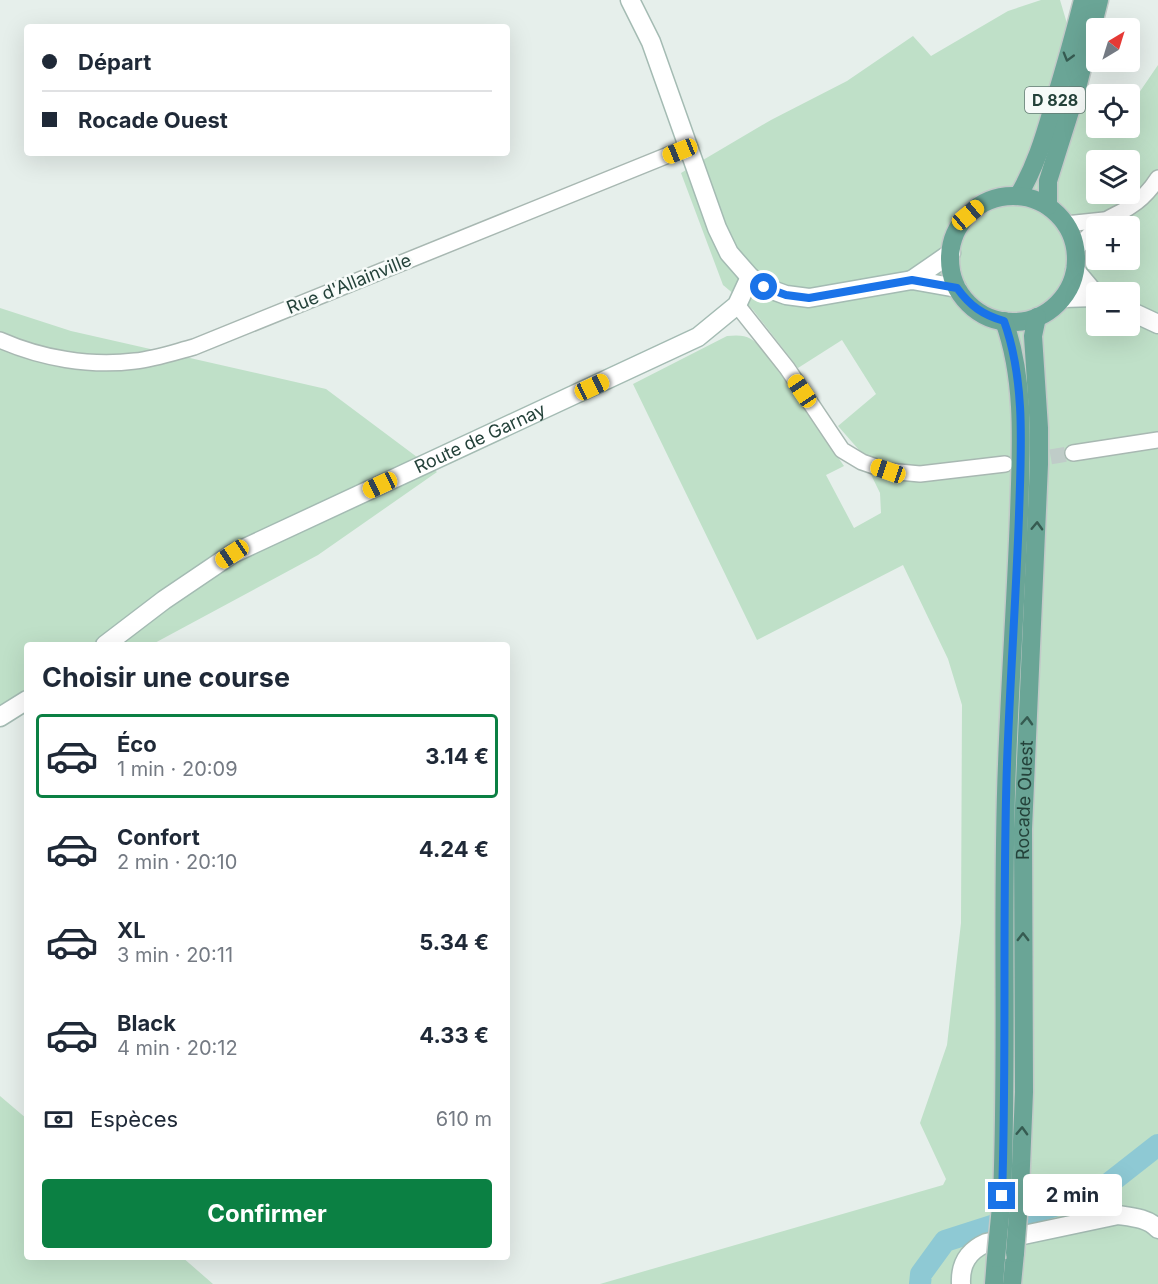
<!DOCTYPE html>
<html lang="fr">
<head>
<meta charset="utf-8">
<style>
	:root { --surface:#fff; --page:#f6f6f7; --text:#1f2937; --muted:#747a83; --line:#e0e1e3; --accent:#0b8043 }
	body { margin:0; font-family:Inter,sans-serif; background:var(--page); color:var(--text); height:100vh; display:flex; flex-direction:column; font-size:22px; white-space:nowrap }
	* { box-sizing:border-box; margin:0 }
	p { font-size:20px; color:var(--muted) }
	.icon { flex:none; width:33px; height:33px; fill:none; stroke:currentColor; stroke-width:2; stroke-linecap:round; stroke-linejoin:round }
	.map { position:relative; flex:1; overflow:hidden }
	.sheet { position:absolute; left:24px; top:642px; width:486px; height:618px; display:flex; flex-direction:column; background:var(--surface); border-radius:6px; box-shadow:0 6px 24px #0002 }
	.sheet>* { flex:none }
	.top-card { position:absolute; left:24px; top:24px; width:486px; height:132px; border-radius:6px; box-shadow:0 6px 24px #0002; display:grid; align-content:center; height:132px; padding:0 18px; background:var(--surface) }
	.needle { width:39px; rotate:38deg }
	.tools { position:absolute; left:1086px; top:18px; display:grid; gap:12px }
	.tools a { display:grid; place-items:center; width:54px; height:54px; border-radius:6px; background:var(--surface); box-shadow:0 6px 24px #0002; font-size:30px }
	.end { position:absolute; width:27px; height:27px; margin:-14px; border:8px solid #1a73e8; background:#fff; box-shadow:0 0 0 3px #fff }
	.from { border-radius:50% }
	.bubble { position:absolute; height:42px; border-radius:6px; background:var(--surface); box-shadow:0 6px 24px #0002; font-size:20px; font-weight:700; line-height:42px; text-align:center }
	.car { position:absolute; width:18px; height:36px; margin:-18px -9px; border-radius:8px; box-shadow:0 0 4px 2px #0007; background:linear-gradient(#f5c518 24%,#345 0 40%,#f5c518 0 76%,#345 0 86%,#f5c518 0) }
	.top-card b { display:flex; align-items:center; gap:21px; height:57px; font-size:22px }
	.top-card b+b { border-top:2px solid var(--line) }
	.top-card i { width:15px; height:15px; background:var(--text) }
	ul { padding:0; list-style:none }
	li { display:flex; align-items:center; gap:18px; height:84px; margin:0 12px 9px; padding:0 6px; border:3px solid transparent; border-radius:6px }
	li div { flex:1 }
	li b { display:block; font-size:22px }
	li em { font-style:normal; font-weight:700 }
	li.current { border-color:var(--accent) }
	li>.icon { width:54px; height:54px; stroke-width:1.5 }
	h2 { padding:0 18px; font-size:27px; line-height:72px }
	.pay { display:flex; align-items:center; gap:15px; height:66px; padding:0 18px; font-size:22px }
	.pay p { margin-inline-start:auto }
	.cta { display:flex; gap:12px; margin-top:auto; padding:12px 18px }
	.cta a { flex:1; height:69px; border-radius:6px; background:var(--accent); color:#fff; font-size:24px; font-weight:700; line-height:69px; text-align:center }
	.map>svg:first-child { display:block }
	.green { fill:#bfe0c8; fill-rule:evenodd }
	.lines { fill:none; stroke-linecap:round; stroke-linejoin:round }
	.river { stroke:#8ec9d4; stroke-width:22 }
	.street-tunnel { stroke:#bfccc8; stroke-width:15; stroke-dasharray:15 8; stroke-linecap:butt }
	.street-casing { stroke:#a8b8b2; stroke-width:18 }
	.secondary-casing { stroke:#a4bbb3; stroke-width:21 }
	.primary-casing { stroke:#c2cac8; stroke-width:21 }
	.street { stroke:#fff; stroke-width:15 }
	.secondary { stroke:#fff; stroke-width:18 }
	.primary { stroke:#6aa596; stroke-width:18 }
	.primary-bridge-casing { stroke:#c2cac8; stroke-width:21; stroke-linecap:butt }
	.primary-bridge { stroke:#6aa596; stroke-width:18 }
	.oneway { stroke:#365b51 }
	.route { stroke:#1a73e8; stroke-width:8 }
	.labels { text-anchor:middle; stroke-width:5; stroke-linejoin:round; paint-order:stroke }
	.shield { fill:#f7fbf9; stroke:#637a73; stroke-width:1.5 }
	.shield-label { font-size:16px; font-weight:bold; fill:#24423a }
	.street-label { font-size:18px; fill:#24423a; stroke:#f7fbf9 }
</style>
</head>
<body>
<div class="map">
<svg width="1158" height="1284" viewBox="0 0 1158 1284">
	<rect width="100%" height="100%" fill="#e6efeb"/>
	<g class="green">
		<path d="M1041,0h19l36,121v7h34v-22l28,-41v1219h-558l343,-99 3,-6 -26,-56 27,-78 14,-122 1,-218 -14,-46 -45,-94 -146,75 -124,-256 94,-48c19,-2 24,1 37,14l80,116 -18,9 28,53 27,-15 -1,-20 -21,-43 -21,-24 38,-32 -34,-54 -44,28 -45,-58 -30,-25 -42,-112 90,-53 76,-39 66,-45 18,20 77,-45zM1096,160h34v34h-34zM1096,226h34v34h-34zM1096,292h34v34h-34z"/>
		<path d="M0,308l71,23 255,58 111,83 -119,83 -167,90h-124v67l-27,15z"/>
		<path d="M0,1096l27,23v138h155l31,27h-213z"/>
	</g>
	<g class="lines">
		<path class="river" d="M920,1284l1,-10 24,-33 153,-49 60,-47"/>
		<path class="street-tunnel" d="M1028,461l45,-8"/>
		<defs>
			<g id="street">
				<path d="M1066,224l38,-4"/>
				<path d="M1098,226c9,-9 22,-12 33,-20 11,-7 20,-17 27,-28"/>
				<path d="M1076,249l20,-21"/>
				<path d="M737,305l50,63 55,82 20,12 26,9 32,3 85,-10"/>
				<path d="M0,340c41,18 90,27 135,21 20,-2 40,-9 59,-14l494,-200"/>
				<path d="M1073,453l85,-13"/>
			</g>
			<g id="secondary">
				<path d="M630,0l21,42 66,186 12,25 21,24 14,10 22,8 23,3 103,-18 45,8"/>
				<path d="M1075,270l21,25"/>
				<path d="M912,280l39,-27"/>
				<path d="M1063,298l33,-1"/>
				<path d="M1130,311l28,13"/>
				<path id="s1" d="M105,645l59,-45 68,-46 466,-217 39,-32 13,-28"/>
				<path d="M0,717l27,-17"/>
				<path d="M961,1284c-1,-20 7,-33 25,-41l132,-28c14,2 30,3 40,14"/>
			</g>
			<g id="primary">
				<path d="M1018,196c17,-28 26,-58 35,-89 11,-36 21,-71 30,-107"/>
				<circle cx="1013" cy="259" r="63"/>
				<path d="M1048,206v-25l28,-89 23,-92"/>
				<path id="s2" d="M1020,1190l4,-98 -1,-263 16,-365v-36l-6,-92 4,-19"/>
				<path d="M1002,1196c6,-144 -1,-288 5,-432 3,-83 9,-166 12,-249 2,-65 7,-133 -15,-194"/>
				<path d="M994,1284l2,-26"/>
				<path d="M1012,1284l3,-31"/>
			</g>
		</defs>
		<use href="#street" class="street-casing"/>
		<use href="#secondary" class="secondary-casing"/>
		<use href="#primary" class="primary-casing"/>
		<use href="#street" class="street"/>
		<use href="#secondary" class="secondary"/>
		<use href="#primary" class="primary"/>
		<defs>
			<g id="primary-bridge">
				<path d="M1015,1253l5,-63"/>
				<path d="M996,1258l6,-62"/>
			</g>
		</defs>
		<use href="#primary-bridge" class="primary-bridge-casing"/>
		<use href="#primary-bridge" class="primary-bridge"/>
	</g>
	<defs><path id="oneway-chevron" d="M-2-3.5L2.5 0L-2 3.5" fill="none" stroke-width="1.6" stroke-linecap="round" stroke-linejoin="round" transform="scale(1.5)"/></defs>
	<g class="oneway">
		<use href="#oneway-chevron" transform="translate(1068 57) rotate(106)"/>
		<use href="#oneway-chevron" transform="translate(1037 526) rotate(-88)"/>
		<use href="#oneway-chevron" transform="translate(1027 721) rotate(-87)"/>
		<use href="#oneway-chevron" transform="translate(1023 937) rotate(-90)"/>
		<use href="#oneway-chevron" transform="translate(1022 1131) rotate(-88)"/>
	</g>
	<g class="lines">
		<path class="route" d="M764,287l22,8 23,3 103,-18 45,8c13,18 26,27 47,33 22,61 17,130 15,194 -3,83 -9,166 -12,249 -5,144 0,288 -5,432"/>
	</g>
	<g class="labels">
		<rect class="shield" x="1025" y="87" width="60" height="26" rx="4.5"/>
		<g class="shield-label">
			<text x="1055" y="106">D 828</text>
		</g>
		<g class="street-label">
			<text transform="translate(349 284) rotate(-22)" y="6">Rue d'Allainville</text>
			<text dy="6" stroke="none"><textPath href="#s1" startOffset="430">Route de Garnay</textPath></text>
			<text dy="6" stroke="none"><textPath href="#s2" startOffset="390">Rocade Ouest</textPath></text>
		</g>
	</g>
</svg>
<div class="tools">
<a><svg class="needle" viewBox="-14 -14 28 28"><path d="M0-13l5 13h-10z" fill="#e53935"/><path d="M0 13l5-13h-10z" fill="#747a83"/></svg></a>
<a><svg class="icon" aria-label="locate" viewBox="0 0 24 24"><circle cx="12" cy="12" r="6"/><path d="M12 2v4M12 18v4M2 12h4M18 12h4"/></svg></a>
<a><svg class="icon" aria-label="layers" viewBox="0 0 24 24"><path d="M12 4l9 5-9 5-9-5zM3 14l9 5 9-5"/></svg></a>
<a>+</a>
<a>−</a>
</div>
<i class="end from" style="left:764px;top:287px"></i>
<i class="end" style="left:1002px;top:1196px"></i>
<div class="bubble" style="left:1023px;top:1174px;width:99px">2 min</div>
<i class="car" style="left:680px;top:151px;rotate:248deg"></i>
<i class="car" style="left:968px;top:215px;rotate:50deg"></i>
<i class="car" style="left:592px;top:387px;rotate:65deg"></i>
<i class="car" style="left:802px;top:391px;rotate:326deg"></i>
<i class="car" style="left:888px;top:471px;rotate:289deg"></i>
<i class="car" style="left:380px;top:485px;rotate:245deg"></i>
<i class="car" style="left:232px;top:554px;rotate:236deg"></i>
<div class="top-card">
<b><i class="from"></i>Départ</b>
<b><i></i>Rocade Ouest</b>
</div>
<section class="sheet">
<h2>Choisir une course</h2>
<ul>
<li class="current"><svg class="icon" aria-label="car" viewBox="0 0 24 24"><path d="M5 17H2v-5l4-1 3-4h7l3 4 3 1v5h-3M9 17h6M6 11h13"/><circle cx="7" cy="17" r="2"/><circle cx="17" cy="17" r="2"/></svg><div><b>Éco</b><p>1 min · 20:09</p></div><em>3.14 €</em></li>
<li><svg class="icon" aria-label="car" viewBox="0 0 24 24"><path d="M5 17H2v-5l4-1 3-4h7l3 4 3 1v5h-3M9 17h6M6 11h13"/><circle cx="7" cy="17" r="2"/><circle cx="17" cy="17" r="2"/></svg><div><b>Confort</b><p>2 min · 20:10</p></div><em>4.24 €</em></li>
<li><svg class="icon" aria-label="car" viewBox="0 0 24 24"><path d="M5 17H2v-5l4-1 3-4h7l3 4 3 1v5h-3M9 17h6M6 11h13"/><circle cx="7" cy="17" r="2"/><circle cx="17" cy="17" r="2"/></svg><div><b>XL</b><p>3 min · 20:11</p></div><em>5.34 €</em></li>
<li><svg class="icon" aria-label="car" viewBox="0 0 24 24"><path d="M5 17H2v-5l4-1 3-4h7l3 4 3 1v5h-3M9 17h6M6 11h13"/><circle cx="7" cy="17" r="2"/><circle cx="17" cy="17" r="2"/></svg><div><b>Black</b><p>4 min · 20:12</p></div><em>4.33 €</em></li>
</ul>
<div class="pay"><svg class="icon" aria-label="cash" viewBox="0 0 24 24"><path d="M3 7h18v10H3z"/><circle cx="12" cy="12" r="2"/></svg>Espèces<p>610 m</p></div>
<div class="cta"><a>Confirmer</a></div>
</section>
</div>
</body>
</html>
